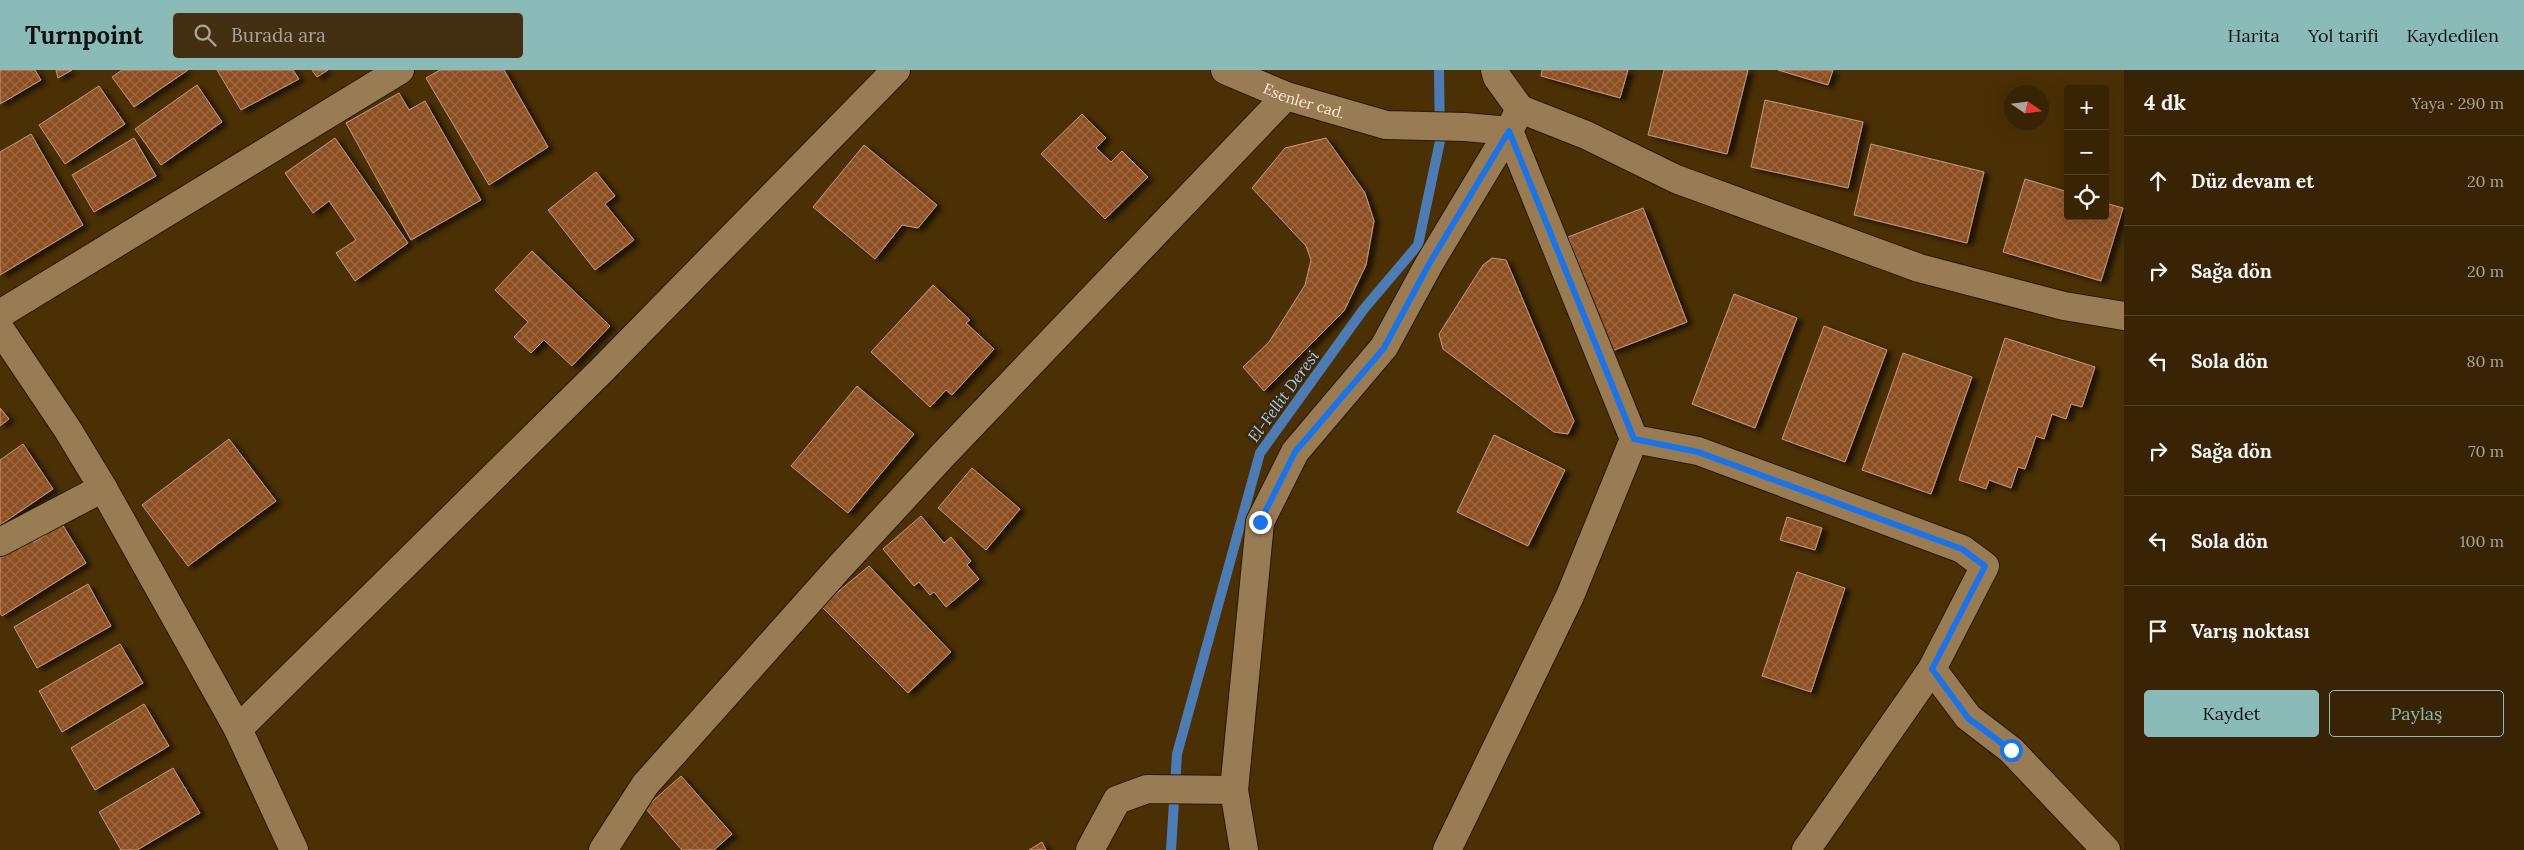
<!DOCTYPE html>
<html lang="tr">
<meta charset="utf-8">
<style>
:root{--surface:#382404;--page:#433013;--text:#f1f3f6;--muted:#aba49a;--line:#524126;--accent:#8bbbb9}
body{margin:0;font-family:Lora,serif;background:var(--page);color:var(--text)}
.controls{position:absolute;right:15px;top:15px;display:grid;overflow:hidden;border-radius:5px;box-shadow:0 5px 20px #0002}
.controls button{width:45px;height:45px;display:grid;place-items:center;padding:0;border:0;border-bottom:1px solid var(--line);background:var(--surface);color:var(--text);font:25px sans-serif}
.compass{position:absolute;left:2004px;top:15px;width:45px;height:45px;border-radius:50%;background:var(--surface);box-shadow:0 5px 20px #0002;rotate:103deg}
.stop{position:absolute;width:15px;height:15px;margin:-11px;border:4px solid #1a73e8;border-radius:50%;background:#fff}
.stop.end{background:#1a73e8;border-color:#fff;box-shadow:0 1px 5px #0008}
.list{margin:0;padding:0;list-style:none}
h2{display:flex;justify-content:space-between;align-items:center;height:65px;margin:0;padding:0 20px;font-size:21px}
h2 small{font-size:16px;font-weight:400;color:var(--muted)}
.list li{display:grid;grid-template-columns:32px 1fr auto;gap:15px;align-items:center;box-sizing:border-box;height:90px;padding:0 20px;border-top:1px solid var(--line)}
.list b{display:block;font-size:19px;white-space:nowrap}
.list em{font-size:16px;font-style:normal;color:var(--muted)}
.actions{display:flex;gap:10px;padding:15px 20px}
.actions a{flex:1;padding:11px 0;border:1px solid var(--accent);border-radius:5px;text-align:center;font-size:18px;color:var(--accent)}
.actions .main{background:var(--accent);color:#111}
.icon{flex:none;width:28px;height:28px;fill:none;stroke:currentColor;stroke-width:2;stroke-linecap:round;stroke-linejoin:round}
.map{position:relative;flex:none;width:2124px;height:780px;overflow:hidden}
header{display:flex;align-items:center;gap:30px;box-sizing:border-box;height:70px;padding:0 25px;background:var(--accent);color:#111}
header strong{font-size:24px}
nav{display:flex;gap:28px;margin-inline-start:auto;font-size:18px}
.search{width:350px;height:45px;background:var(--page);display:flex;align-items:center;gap:12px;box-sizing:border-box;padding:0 18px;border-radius:5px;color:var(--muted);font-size:19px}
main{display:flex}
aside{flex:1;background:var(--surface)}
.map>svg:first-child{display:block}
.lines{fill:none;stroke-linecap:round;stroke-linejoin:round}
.stream{stroke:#4c7cb3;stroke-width:10}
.building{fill:url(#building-cross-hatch);stroke:#c5987c;filter:url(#shadow)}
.street-casing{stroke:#2d1900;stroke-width:30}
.street{stroke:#9a7c54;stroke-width:28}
.route{stroke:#1a73e8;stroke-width:6}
.labels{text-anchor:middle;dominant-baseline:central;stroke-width:5;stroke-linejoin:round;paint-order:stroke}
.street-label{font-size:15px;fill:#fcebd6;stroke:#3c2709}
.water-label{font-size:16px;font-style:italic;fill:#a4cbfa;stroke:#3c2709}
</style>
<header>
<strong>Turnpoint</strong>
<div class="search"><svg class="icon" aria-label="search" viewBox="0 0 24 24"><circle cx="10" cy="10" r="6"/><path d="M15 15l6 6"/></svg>Burada ara</div>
<nav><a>Harita</a><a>Yol tarifi</a><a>Kaydedilen</a></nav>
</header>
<main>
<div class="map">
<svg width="2124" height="780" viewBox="0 0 2124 780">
<defs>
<pattern id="building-cross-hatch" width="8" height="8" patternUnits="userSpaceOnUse" patternTransform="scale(1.25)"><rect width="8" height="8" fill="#8c4f24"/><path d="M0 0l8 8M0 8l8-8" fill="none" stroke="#9d6843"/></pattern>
<filter id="shadow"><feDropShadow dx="5.5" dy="3" stdDeviation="2.5" flood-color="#0009"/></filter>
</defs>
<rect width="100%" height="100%" fill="#4b3005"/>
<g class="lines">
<path class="stream" d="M1171,780L1177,684L1260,383L1363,240L1418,175L1440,71L1439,0"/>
</g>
<path class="building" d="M0,0H35L41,10L0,34Z
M56,0H72L58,8Z
M122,0H188L134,37L112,7Z
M217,0H293L299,9L241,40Z
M312,0H328L317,7Z
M440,0H504L548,77L489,115L426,8Z
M1542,0H1628L1620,28L1541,6Z
M1664,0H1748L1727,84L1648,65Z
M1778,0H1833L1828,15Z
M197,15L222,52L161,95L135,59Z
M99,16L125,54L65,94L39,55Z
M399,23L409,40L425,31L481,130L411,170L346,53Z
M1765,30L1863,52L1848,118L1751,97Z
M1082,44L1106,68L1096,78L1111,92L1122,81L1148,107L1105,149L1041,84Z
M31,64L83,155L0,205V82Z
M134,68L156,106L94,142L72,105Z
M335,68L408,173L355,211L336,183L356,170L329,131L313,143L285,103Z
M1326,68L1365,123L1374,151L1366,195L1344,241L1264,321L1243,297L1269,272L1288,242L1305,215L1311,190L1306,176L1252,118L1285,78Z
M1871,74L1984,102L1967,173L1854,145Z
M864,75L937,135L918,158L902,155L875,189L813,137Z
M596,102L615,126L605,134L634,170L595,200L548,140Z
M2025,109L2068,122V146H2105V133L2123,138L2101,211L2003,182Z
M1643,138L1687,252L1612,281L1568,167Z
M532,181L610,256L572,296L544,270L531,283L514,267L528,252L495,220Z
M1492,188L1506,190L1574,351L1568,364L1554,362L1443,279L1439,264L1483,195Z
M933,215L970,250L966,253L994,279L952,325L946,320L930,337L871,282Z
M1734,224L1797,248L1755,358L1692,334Z
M1824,256L1887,280L1845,392L1782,369Z
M2005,268L2095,297L2082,337L2071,334L2066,349L2052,344L2044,369L2036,366L2025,399L2018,397L2011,418L1989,410L1986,419L1959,410Z
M1903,283L1972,307L1931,424L1862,400Z
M857,316L914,364L848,443L791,396Z
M0,338L9,349L0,356Z
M1494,365L1565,400L1528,476L1457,442Z
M229,369L276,431L188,496L142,435Z
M23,374L53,419L0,455V390Z
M972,398L1020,439L986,480L938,438Z
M921,446L944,473L951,467L971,491L967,495L979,509L946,537L934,522L930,525L919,512L914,516L883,479Z
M1787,447L1822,458L1815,480L1780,470Z
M62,454L86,493L2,546L0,543V481L29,464L34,472Z
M869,496L951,582L908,623L821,536Z
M1797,502L1845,518L1811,622L1762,606Z
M88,514L111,556L37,598L14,557Z
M120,574L143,613L62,662L39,621Z
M144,634L169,676L95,720L71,678Z
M173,698L200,743L137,780H121L99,742Z
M681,706L732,764L714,780H682L645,738Z
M1042,772L1046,780H1029Z"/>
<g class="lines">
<g class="street-casing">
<g id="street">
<path id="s1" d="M1225,0L1286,26L1386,55L1465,57L1509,61L1520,39L1586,65L1676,109L1919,198L2064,236L2124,246"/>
<path d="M1495,0L1497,7L1520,39"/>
<path d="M0,244L400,0"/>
<path d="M0,259L68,360L103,418L238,659L294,780"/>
<path d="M1634,369L1698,381L1962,479L1985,496L1932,599L1806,780"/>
<path d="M0,472L103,418"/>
<path d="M1932,599L1968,647L2011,680L2106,780"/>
<path d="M238,659L602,300L896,0"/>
<path d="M603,780L645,715L836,501L943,385L1286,26"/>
<path d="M1090,780L1117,730L1147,719L1234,720"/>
<path d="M1244,780L1234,720L1260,452L1295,382L1384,277L1429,194L1509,61L1634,369L1570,526L1447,780"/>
</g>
</g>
<use href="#street" class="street"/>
</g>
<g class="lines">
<path class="route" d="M1260,452L1295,382L1384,278L1429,194L1509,61L1634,369L1698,382L1962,479L1985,496L1932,599L1968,648L2011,680"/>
</g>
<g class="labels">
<g class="street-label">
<text stroke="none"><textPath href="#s1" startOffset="85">Esenler cad.</textPath></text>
</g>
<g class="water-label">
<text transform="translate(1283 326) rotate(-54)">El-Fellit Deresi</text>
</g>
</g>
</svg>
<div class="controls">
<button>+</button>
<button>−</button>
<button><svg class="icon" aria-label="locate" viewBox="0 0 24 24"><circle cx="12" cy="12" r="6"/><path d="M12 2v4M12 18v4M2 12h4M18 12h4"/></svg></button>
</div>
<svg class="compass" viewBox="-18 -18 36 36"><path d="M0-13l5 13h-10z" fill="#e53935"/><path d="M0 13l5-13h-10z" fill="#aba49a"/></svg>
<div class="stop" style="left:2011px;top:680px"></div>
<div class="stop end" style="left:1260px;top:452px"></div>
</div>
<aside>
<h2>4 dk<small>Yaya · 290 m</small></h2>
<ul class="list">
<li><svg class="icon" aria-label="ahead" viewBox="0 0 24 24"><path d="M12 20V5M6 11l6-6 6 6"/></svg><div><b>Düz devam et</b></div><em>20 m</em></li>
<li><svg class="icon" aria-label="right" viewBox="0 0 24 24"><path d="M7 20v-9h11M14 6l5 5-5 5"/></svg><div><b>Sağa dön</b></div><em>20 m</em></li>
<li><svg class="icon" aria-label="left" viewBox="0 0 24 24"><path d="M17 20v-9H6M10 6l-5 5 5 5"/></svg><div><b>Sola dön</b></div><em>80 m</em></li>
<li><svg class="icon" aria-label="right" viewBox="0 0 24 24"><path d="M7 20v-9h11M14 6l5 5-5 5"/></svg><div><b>Sağa dön</b></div><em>70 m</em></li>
<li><svg class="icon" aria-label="left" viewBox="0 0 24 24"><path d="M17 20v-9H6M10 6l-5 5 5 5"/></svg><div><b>Sola dön</b></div><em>100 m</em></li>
<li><svg class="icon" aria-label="arrive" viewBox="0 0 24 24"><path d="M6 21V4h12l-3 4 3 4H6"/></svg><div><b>Varış noktası</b></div></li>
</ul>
<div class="actions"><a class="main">Kaydet</a><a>Paylaş</a></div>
</aside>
</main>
